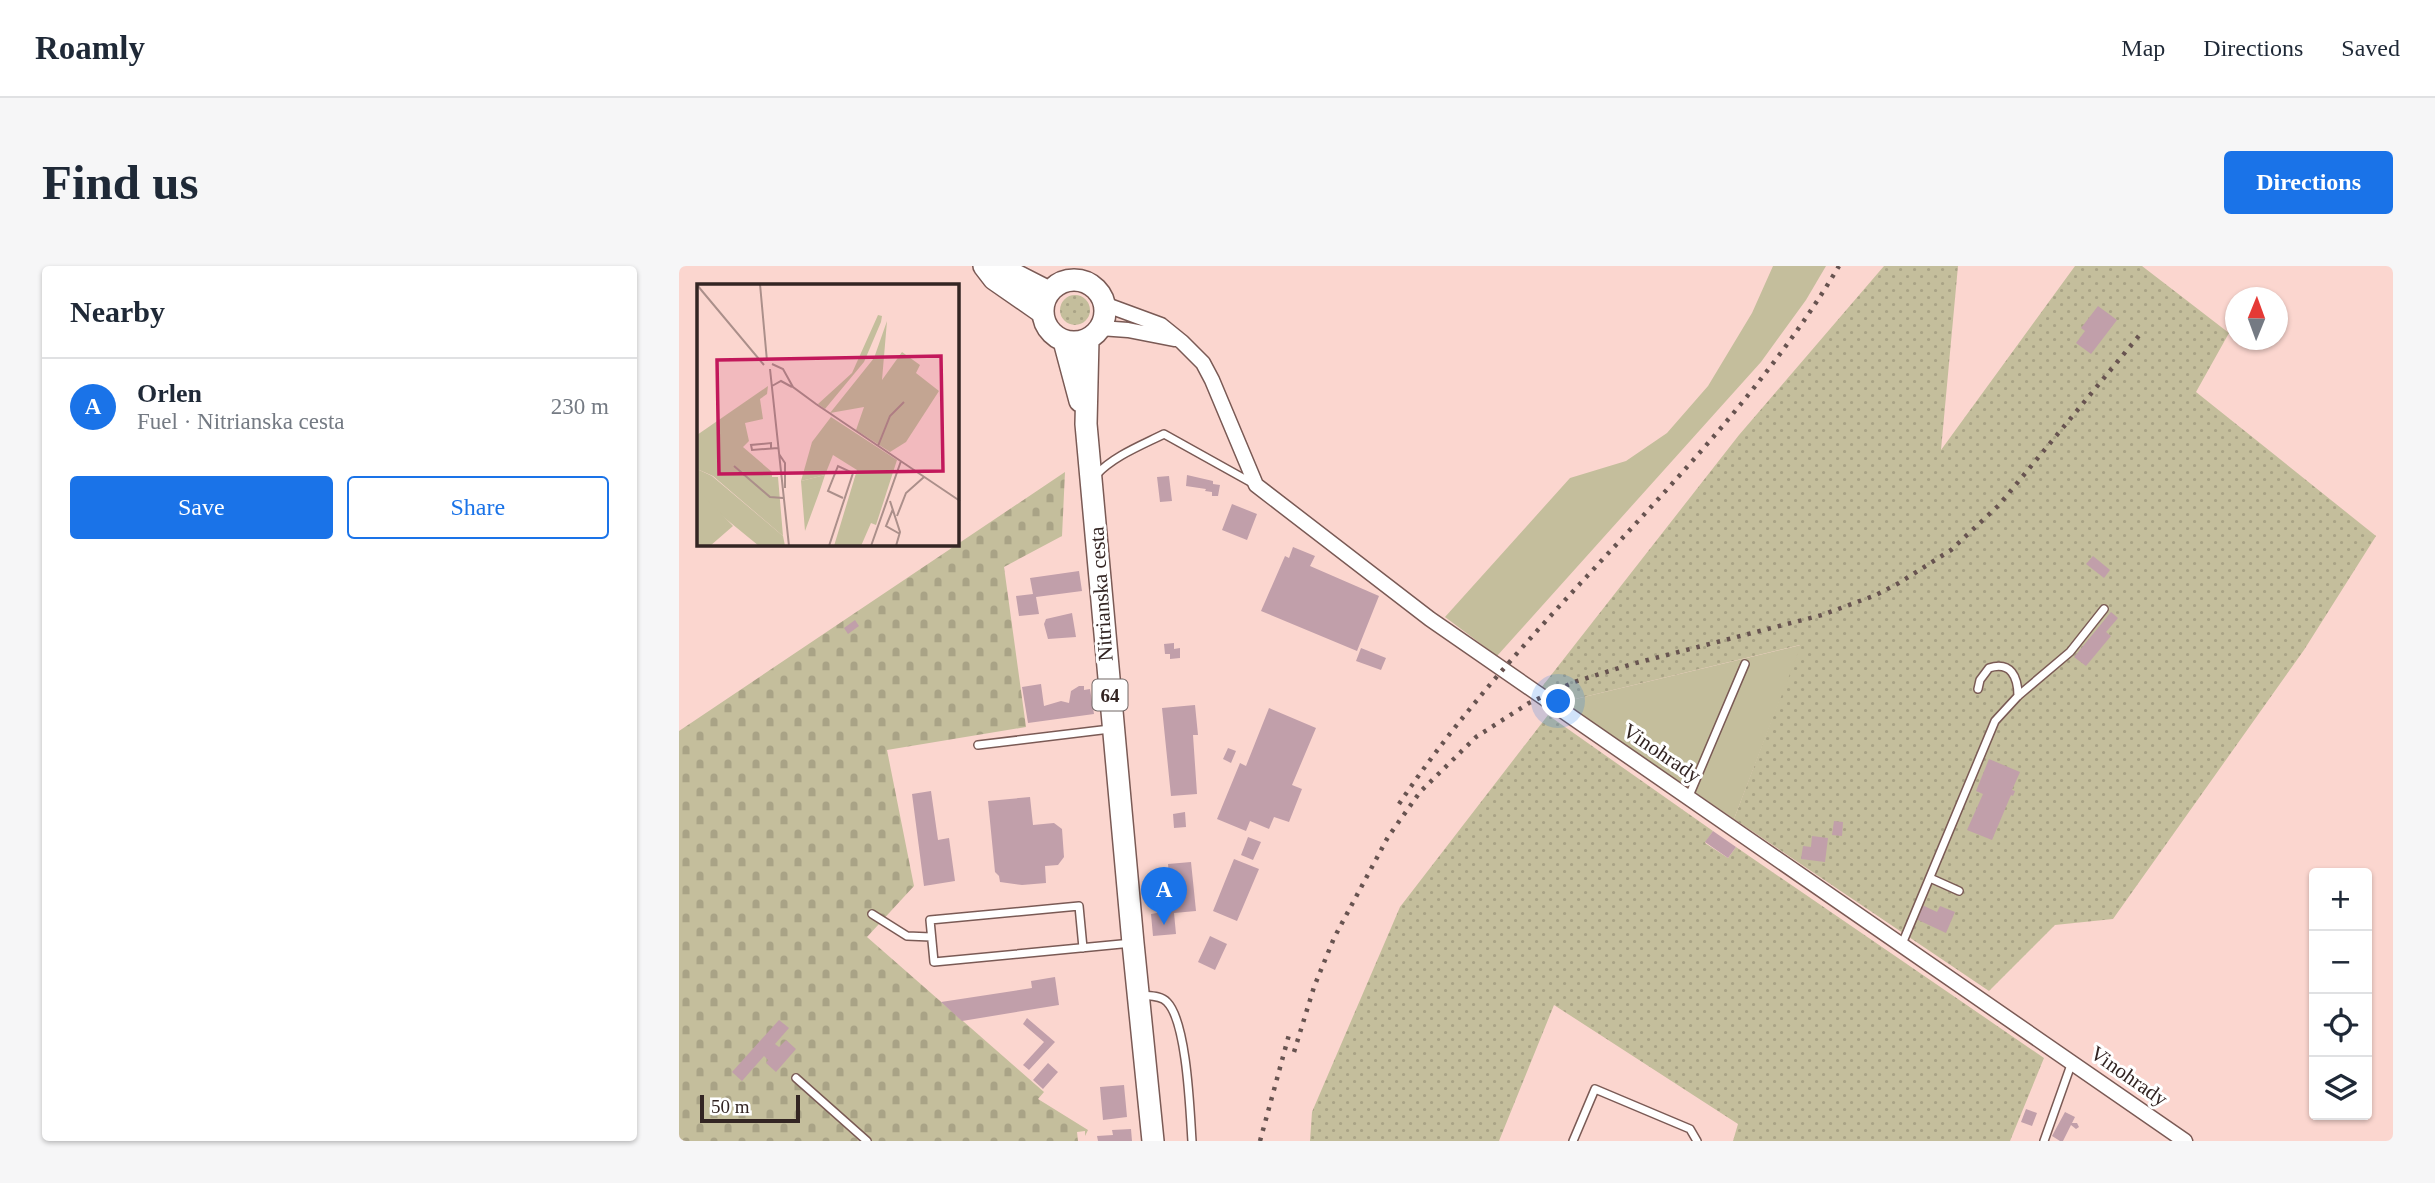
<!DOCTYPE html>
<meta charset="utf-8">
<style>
:root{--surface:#fff;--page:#f6f6f7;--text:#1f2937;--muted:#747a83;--line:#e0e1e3;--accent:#1a73e8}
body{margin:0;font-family:"Times New Roman",serif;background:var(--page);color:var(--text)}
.controls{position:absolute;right:21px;bottom:21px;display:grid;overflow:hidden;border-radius:7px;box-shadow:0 2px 5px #0004}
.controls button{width:63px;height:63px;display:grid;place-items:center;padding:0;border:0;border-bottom:2px solid var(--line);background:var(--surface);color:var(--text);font:35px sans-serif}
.compass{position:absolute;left:1546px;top:21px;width:63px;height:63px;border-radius:50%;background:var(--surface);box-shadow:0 2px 5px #0004;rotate:1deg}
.scale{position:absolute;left:21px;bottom:18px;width:100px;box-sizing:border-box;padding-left:7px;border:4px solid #332523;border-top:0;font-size:19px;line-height:24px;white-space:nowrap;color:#332523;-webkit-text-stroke:5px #fff;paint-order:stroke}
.you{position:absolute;left:880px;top:436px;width:24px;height:24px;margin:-18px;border:5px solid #fff;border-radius:50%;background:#1a73e8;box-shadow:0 0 0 10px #1a73e833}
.badge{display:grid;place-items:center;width:46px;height:46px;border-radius:50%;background:var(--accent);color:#fff;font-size:23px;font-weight:700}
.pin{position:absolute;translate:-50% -58px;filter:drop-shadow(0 2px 4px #0008)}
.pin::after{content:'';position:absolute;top:37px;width:24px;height:21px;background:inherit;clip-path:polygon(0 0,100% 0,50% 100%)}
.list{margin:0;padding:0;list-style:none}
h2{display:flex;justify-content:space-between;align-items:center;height:91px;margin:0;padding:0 28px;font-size:30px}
h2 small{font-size:23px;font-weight:400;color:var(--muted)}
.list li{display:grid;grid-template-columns:46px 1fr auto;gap:21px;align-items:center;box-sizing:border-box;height:98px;padding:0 28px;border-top:2px solid var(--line)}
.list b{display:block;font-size:26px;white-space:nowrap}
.list p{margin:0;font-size:23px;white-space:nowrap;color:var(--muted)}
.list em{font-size:23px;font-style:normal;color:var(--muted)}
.actions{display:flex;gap:14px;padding:21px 28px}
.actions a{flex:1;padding:16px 0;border:2px solid var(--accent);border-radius:7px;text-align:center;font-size:24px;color:var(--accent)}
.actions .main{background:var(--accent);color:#fff}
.icon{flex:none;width:38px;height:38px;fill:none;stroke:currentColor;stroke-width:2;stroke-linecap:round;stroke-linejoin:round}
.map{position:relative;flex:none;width:1714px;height:875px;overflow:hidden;border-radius:7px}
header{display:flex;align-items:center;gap:42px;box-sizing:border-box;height:98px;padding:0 35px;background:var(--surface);border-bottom:2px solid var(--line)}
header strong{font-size:33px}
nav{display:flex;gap:38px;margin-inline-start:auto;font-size:24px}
.intro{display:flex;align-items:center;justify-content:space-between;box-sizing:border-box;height:168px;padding:0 42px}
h1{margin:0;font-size:49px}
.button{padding:18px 32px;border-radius:7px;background:var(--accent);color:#fff;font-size:24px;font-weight:700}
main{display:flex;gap:42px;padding:0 42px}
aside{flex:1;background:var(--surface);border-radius:7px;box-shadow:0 2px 5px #0004}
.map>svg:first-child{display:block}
.grass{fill:url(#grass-dots)}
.cemetery{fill:url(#cemetery-stones)}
.garden{fill:#c4be9c}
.building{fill:#c19faa}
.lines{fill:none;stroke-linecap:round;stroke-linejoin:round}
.lane-casing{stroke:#7a5a55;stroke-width:10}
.street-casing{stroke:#7a5a55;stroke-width:17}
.primary-casing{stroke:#7a5a55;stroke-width:24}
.lane{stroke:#fff;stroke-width:7}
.street{stroke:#fff;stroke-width:14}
.primary{stroke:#fff;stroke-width:21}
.rail{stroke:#675350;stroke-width:4.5;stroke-dasharray:3.5 7;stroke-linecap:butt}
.labels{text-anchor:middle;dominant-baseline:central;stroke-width:6;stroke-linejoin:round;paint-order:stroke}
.shield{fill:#fff;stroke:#706665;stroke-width:2}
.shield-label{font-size:19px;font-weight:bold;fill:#332523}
.street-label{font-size:21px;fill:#332523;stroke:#fff}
.inset-road{fill:none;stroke:#ab8f8a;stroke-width:2}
.view{fill:#c2185b;fill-opacity:0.15;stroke:#c2185b;stroke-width:3.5}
.inset-edge{fill:none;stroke:#332523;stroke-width:3.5}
</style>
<header>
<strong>Roamly</strong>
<nav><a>Map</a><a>Directions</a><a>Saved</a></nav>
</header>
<div class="intro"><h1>Find us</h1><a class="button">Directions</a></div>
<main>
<aside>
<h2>Nearby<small></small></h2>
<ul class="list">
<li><span class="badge">A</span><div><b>Orlen</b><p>Fuel · Nitrianska cesta</p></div><em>230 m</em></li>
</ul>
<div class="actions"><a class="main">Save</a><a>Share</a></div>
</aside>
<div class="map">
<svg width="1714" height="875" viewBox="0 0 1714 875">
<defs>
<pattern id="grass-dots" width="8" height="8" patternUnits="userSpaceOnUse" patternTransform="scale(1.75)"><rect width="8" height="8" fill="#c4be9c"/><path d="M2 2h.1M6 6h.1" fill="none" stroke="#a9a386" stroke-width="1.8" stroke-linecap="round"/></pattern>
<pattern id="cemetery-stones" width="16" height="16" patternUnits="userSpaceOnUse" patternTransform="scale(1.75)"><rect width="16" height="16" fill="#c4be9c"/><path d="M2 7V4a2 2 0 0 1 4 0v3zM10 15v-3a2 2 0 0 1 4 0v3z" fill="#a9a386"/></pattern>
</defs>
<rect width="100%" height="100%" fill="#fbd6cf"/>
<path class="grass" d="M1205,0H1279L1262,184L1396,0H1463L1550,67L1517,126L1697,270L1625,384L1434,653L1376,659L1310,725L1055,553L1121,379L884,436L862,422L1060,169Z
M381 44a15 15 0 1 1 30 0a15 15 0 1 1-30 0Z
M869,449L1034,565L1026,577L1049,592L1057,581L1365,792L1331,875H1054L1059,858L875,739L820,875H631L633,846L721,641Z"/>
<path class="cemetery" d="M386,206L383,270L325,301L347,461L208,484L235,620L188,671L365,826L359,833L409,864L406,870V865L398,866L399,875H0V465Z"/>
<path class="garden" d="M1094,0H1147L1127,34L1082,96L818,390L766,351L891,212L947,195L988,167L1029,120L1073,47Z
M1122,379L1055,553L884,436Z"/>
<path class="building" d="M1419,40L1438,54L1412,88L1397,77L1406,65L1402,62Z
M508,209L534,215V218L541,219L539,230H533V226L526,225L527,223L507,220Z
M490,210L493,235L481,236L478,211Z
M553,238L578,248L568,274L543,264Z
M614,281L636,290L631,300L700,330L678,385L582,345L606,290L610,292Z
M1414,290L1431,304L1425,312L1407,298Z
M400,305L403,325L357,331L360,348L340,350L337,330L354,328L351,312Z
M1432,346L1439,352L1427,366L1432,370L1407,400L1395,391Z
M393,347L397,371L369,373L365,358L367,353Z
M176,354L180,360L169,368L165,362Z
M495,377V383L501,382V392L491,393V388H486L485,378Z
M682,382L707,392L702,404L677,395Z
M362,418L365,440L382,435L390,437L392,425L400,420H405V424L411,423L415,448L349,457L343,421Z
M516,439L519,469H514L518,528L492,530L483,442Z
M590,442L637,462L613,519L623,523L610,556L595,551L590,563L571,555L567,565L538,553L561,497L567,500Z
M549,482L557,485L552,497L544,493Z
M1310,493L1341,506L1333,524L1336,525L1334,530L1332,529L1313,574L1288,564L1304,528L1297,525Z
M252,525L259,574L270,572L276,615L245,620L233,528Z
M351,531L354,559L375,557L383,563L385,591L379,599L366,600L367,617L343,619L321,616L320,610L316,606L309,535Z
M506,546L507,561L495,562L494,548Z
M1155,555L1164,556L1163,570L1153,569Z
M1034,565L1057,581L1049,592L1026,576Z
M1133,570L1149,572L1146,596L1122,593L1124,580L1132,581Z
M569,571L582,576L574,594L562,589Z
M555,593L580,603L558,655L534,645Z
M512,596L517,645L495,647L497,668L474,670L472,648L478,647L487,637L475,638L471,613L484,611L488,635L492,631L489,598Z
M1243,639L1258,646L1261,640L1276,646L1267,667L1237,653Z
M531,670L548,678L536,704L519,696Z
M376,711L380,739L283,755L262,736L353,722L352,715Z
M348,752L376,776L350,804L344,799L365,776L344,758Z
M100,754L110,762L96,778L100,781L107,774L117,783L97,806L87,797L89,794L85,790L63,815L53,806Z
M369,797L379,806L364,823L354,814Z
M445,819L448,851L424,854L421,821Z
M1347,843L1358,847L1353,860L1342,856Z
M1386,846L1396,851L1393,857H1398L1400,861L1397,863L1392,859L1384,875H1381L1373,870Z
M452,863L453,875H419L418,870L434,869L433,864Z"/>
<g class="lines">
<g class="lane-casing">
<path id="lane" d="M417,209C435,190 461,180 485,168L573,217
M1299,423L1301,414L1310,402C1332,395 1339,411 1339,430
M299,479L431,463
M1010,530L1066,398
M1251,612L1280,625
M193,648L228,670L252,671
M1223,678L1316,455L1339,430L1391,386L1425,343
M404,682L400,640L251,654L255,696L453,677
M462,729C470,730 482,729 488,736C508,756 511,846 513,875
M117,812L188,875
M894,875L916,823L1011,863L1018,875
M1365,875L1393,796"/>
</g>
<g class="street-casing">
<path id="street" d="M425,38L482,59L503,76L524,97L533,114L577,219L751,353L1506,875
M421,62L449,64L495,73"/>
</g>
<g class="primary-casing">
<path id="primary" d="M305,0L315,13L364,47
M319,0L370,26
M364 45a31 31 0 1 1 62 0a31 31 0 1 1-62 0Z
M409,73L407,158L454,677L474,875
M385,75L401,135"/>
</g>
<use href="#lane" class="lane"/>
<use href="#street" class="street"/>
<use href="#primary" class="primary"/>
<path class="rail" d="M720,538C849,345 1041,200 1160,0
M615,786L635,721L655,672L709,571L741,526L797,471L850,437L895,416L953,398L1143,349L1197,329L1220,317L1272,284L1320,239L1463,66
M581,875L611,765"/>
</g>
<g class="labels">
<rect class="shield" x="413.5" y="413.5" width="35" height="31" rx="5"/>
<g class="shield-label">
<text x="431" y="429">64</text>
</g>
<g class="street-label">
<text transform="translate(422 328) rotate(-94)">Nitrianska cesta</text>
<text transform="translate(983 487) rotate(34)">Vinohrady</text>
<text transform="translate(1450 810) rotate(35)">Vinohrady</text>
</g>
</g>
<g transform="translate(18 18)">
<rect width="262" height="262" fill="#fbd6cf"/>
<path d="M190,37L185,96L205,68L223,81L219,89L242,107L209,158L193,168L159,146L167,123L133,129L177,74ZM134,133L200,176L179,241L174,239L164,262H137L160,186L136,171L128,191L104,197L115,158ZM0,185L15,192L86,252L88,262H62L7,217L0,205Z" fill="#c4be9c"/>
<path d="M71,102L70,110L63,115L66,135L48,139L52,157L46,163L75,188V193H81L86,252L16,192L0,185V151Z" fill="#c4be9c"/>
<path d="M181,31L185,32L184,38L167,78L128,125L121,120L155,89ZM128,191L122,209L108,247L104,197ZM0,205L36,242L13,262H0Z" fill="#c4be9c"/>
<path class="inset-road" d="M63,0L70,77M0,1L67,81M75,80L86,85L96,103L119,120L263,217M73,85L92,262M75,102L84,97L95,103M181,162L193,132L207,118M74,164V159L54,161L55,166L81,164M82,170L88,179V204M37,182L73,213L86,214M193,217L203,248L199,262M196,225L189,242L203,250M200,232L209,209L227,193M132,262L156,189L141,182L131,207L146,214M174,262L204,177"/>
<path class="view" d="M244,72L246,187L22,190L20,76Z"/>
<rect width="262" height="262" class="inset-edge"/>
</g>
</svg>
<div class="controls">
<button>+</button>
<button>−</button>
<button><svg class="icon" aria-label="locate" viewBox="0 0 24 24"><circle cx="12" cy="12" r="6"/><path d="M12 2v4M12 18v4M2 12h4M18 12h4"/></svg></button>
<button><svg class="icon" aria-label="layers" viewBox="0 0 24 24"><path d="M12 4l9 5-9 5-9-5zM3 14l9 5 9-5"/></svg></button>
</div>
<svg class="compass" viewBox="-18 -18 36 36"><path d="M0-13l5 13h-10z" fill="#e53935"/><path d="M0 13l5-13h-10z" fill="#747a83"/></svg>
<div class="scale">50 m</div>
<div class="you"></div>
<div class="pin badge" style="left:485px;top:659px">A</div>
</div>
</main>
